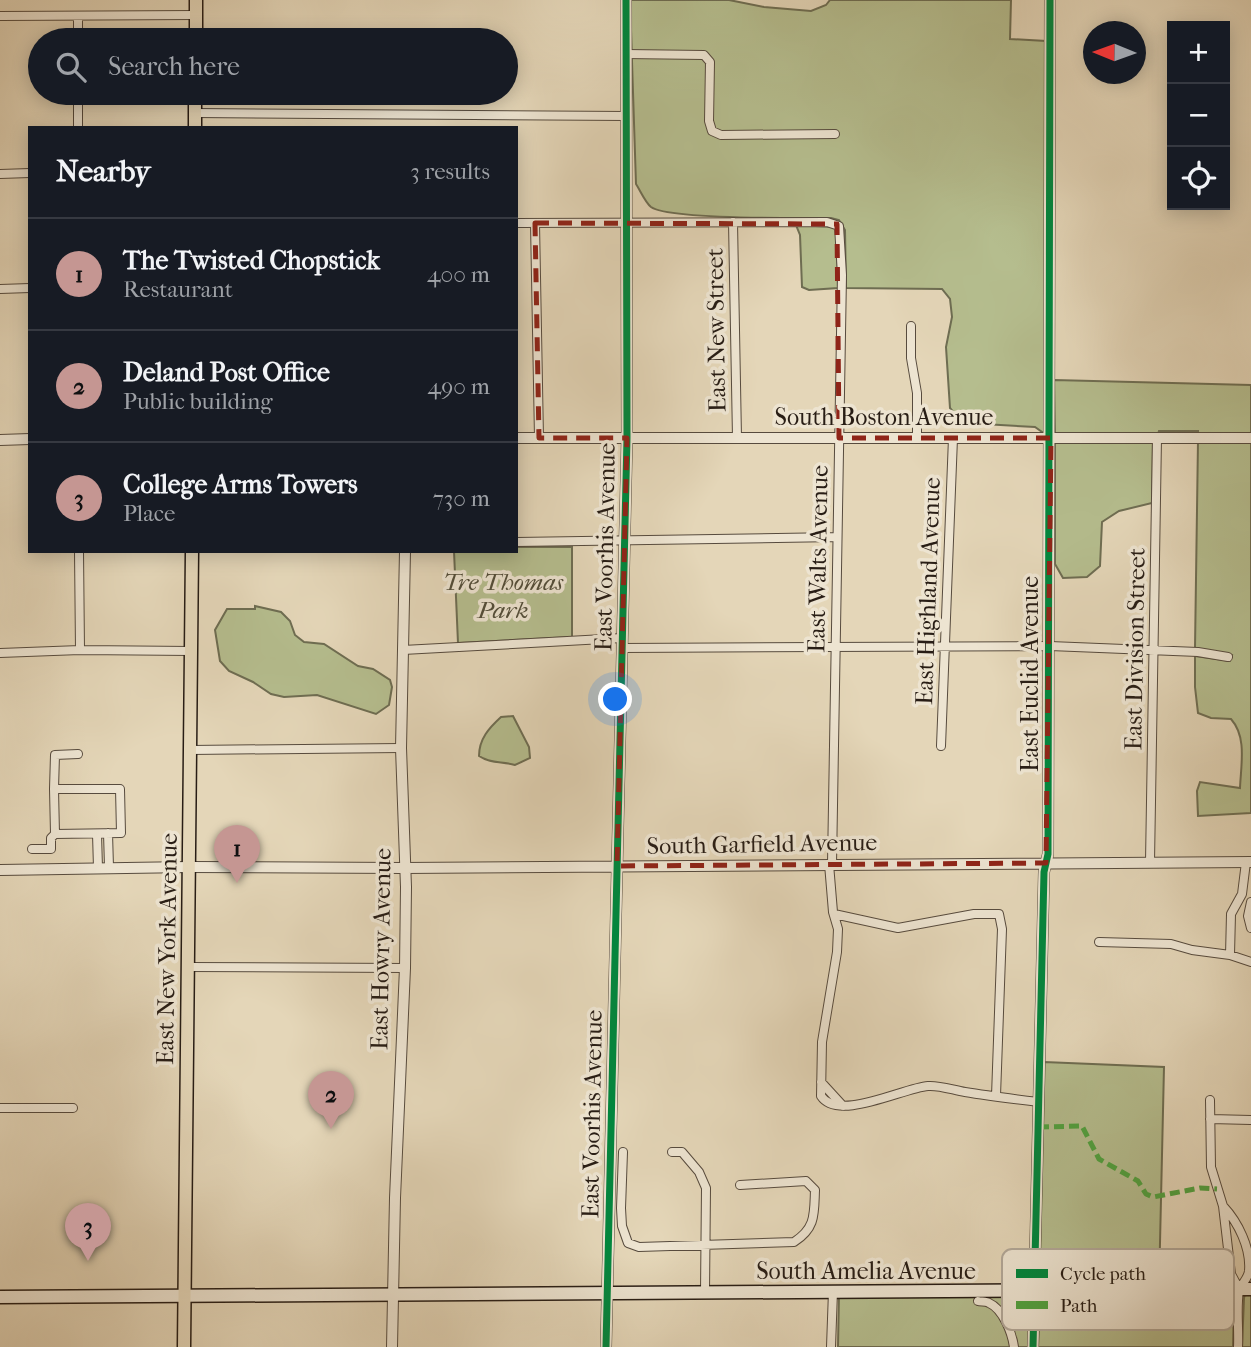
<!DOCTYPE html>
<meta charset="utf-8">
<style>
:root{--surface:#171b24;--page:#20242c;--text:#f1f3f6;--muted:#9ea1a6;--line:#363941;--accent:#c59692}
body{margin:0;font-family:"IM FELL French Canon",serif;background:var(--page);color:var(--text)}
.controls{position:absolute;right:21px;top:21px;display:grid;overflow:hidden;border-radius:0px;box-shadow:0 4px 18px #0003}
.controls button{width:63px;height:63px;display:grid;place-items:center;padding:0;border:0;border-bottom:2px solid var(--line);background:var(--surface);color:var(--text);font:35px sans-serif}
.compass{position:absolute;left:1083px;top:21px;width:63px;height:63px;border-radius:50%;background:var(--surface);box-shadow:0 4px 18px #0003;rotate:271deg}
.you{position:absolute;left:616px;top:700px;width:24px;height:24px;margin:-18px;border:5px solid #fff;border-radius:50%;background:#1a73e8;box-shadow:0 0 0 10px #1a73e833}
.badge{display:grid;place-items:center;width:46px;height:46px;border-radius:50%;background:var(--accent);color:#111;font-size:23px;font-weight:700}
.pin{position:absolute;translate:-50% -58px;filter:drop-shadow(0 2px 4px #0008)}
.pin::after{content:'';position:absolute;top:37px;width:24px;height:21px;background:inherit;clip-path:polygon(0 0,100% 0,50% 100%)}
.list{margin:0;padding:0;list-style:none}
h2{display:flex;justify-content:space-between;align-items:center;height:91px;margin:0;padding:0 28px;font-size:30px}
h2 small{font-size:23px;font-weight:400;color:var(--muted)}
.list li{display:grid;grid-template-columns:46px 1fr auto;gap:21px;align-items:center;box-sizing:border-box;height:112px;padding:0 28px;border-top:2px solid var(--line)}
.list b{display:block;font-size:26px;white-space:nowrap}
.list p{margin:0;font-size:23px;white-space:nowrap;color:var(--muted)}
.list em{font-size:23px;font-style:normal;color:var(--muted)}
.icon{flex:none;width:38px;height:38px;fill:none;stroke:currentColor;stroke-width:2;stroke-linecap:round;stroke-linejoin:round}
.map{position:relative;flex:none;width:1251px;height:1347px;overflow:hidden}
.search{position:absolute;background:var(--surface);box-shadow:0 4px 18px #0003;left:28px;top:28px;width:490px;height:77px;display:flex;align-items:center;gap:18px;box-sizing:border-box;padding:0 24px;border-radius:38px;color:var(--muted);font-size:26px}
.panel{position:absolute;background:var(--surface);box-shadow:0 4px 18px #0003;left:28px;top:126px;width:490px;height:427px;border-radius:0px}
.map>svg:first-child{display:block}
.green{fill:#b5bd8e;stroke:#6e6d52;stroke-width:2}
.lines{fill:none;stroke-linecap:round;stroke-linejoin:round}
.minor-casing{stroke:#574b3e;stroke-width:10}
.tertiary-casing{stroke:#574b3e;stroke-width:12}
.secondary-casing{stroke:#281d15;stroke-width:15}
.primary-casing{stroke:#281d15;stroke-width:15}
.minor{stroke:#ede4d1;stroke-width:8}
.tertiary{stroke:#ede4d1;stroke-width:10}
.secondary{stroke:#ede4d1;stroke-width:12}
.primary{stroke:#e4d6b8;stroke-width:12}
.quiet{stroke:#51a240;stroke-width:5;stroke-dasharray:10 5;stroke-linecap:butt}
.cycleway-casing{stroke:#ede4d1;stroke-width:11}
.cycleway{stroke:#00873e;stroke-width:7}
.marked{fill:none;stroke:#8f2418;stroke-width:5;stroke-dasharray:14 9;stroke-linejoin:round}
.labels{text-anchor:middle;dominant-baseline:central;stroke-width:7;stroke-linejoin:round;paint-order:stroke}
.street-label{font-size:24px;fill:#281d15;stroke:#ede4d1}
.park-label{font-size:24px;font-style:italic;fill:#524d39;stroke:#ede4d1}
.key{fill:#ede4d1;stroke:#b2a899;stroke-width:2}
.key-label{font-size:19px;fill:#281d15}
</style>
<div class="map">
<svg width="1251" height="1347" viewBox="0 0 1251 1347">
<rect width="100%" height="100%" fill="#e4d6b8"/>
<filter id="stains"><feTurbulence type="fractalNoise" baseFrequency=".00286" numOctaves="4"/><feColorMatrix values="0 0 0 0 .2 0 0 0 0 .09 0 0 0 0 .02 0 0 0 .5 -.17"/></filter>
<radialGradient id="worn" r=".72"><stop offset=".6" stop-color="#630" stop-opacity="0"/><stop offset="1" stop-color="#630" stop-opacity=".3"/></radialGradient>
<path class="green" d="M630,0H729L764,7L811,11L826,5L830,0H1011L1010,39L1046,41L1045,434L1035,427L983,424L959,419L950,408L946,347L952,317L950,299L942,289L846,288L845,230L839,220L831,218C802,218 669,220 651,207C645,202 640,190 636,184Z
M796,225L835,227L837,231L838,288L809,290L802,287L800,235Z
M1054,380L1251,385V434H1198V431H1159L1158,434H1055Z
M1055,441H1153L1152,503L1119,511L1102,522L1100,566L1087,577L1063,578L1055,564Z
M1198,441H1251V813L1198,816L1197,791L1200,782L1240,788C1241,764 1247,737 1231,719L1211,718L1198,713L1195,687V656L1230,661L1232,655L1195,648Z
M516,547H572V637L458,643L454,551H516Z
M255,606L281,612L290,621L295,635L304,642L324,644L358,666L373,669L390,680L392,687L389,705L376,714L317,695L284,697L271,694L253,682L229,671L220,661L215,630L227,609H255Z
M513,716L529,747L530,758L515,765C502,761 491,764 479,756C479,739 489,728 501,717Z
M1044,1062L1164,1067L1159,1287L1039,1289Z
M1251,1293V1347H1242L1244,1298L1245,1294Z
M839,1295L1031,1296L1029,1347H838Z
M1203,1299H1234L1233,1347H1038L1039,1321H1054L1067,1312H1203Z"/>
<g class="lines">
<g class="minor-casing">
<path id="minor" d="M0,16L196,15
M78,40V16
M626,54L704,55L710,62L709,121L712,131L721,135L835,134
M195,113L626,116
M78,128V93
M0,174L30,173
M733,222L737,438
M516,223L827,222L839,226L842,275L832,864
M535,223L539,438
M0,289L30,288
M911,326V358L917,393V438
M516,542L837,537
M79,551L80,650
M622,648L1050,646L1198,652L1228,657
M403,650L622,638
M0,653L80,650L191,651
M941,746L953,438
M190,750L401,748
M54,789L55,755L78,754
M108,833L109,867
M97,834L98,868
M32,849H51V838L55,834L54,789H120L121,833L55,834
M1150,862L1157,438
M829,864L833,912L838,929L837,952L822,1042L821,1096C838,1122 903,1088 928,1086C939,1085 953,1090 965,1092C989,1096 1014,1099 1039,1102
M1251,902L1248,916L1251,928
M834,914L898,928L974,914H999L1002,929L996,1096
M1099,942L1171,944L1192,950L1230,955L1251,962
M1230,955L1231,914L1242,894L1246,862
M188,967L405,968
M821,1082L843,1106
M1210,1100L1211,1167L1223,1206
M0,1108H73
M1210,1119L1251,1120
M623,1152L621,1208L622,1226L628,1243L639,1247L794,1242C816,1228 814,1214 815,1190L806,1181L740,1185
M672,1152H682L699,1172L706,1188L705,1292
M978,1301C981,1302 986,1301 989,1303C1003,1309 1012,1333 1014,1347
M831,1347L833,1291
M1238,1347C1239,1329 1236,1308 1239,1291C1241,1284 1248,1279 1249,1271C1251,1248 1238,1222 1223,1206L1231,1274L1239,1289"/>
</g>
<g class="tertiary-casing">
<path id="tertiary" d="M516,438H1251
M0,440L30,439
M0,870L189,867L404,868L1251,862
M392,1347L395,1198L405,968L406,887L401,748L405,551
M606,1347L627,438L626,0
M1033,1347L1044,872L1048,854L1050,0"/>
</g>
<g class="secondary-casing">
<path id="secondary" d="M0,1297C417,1295 834,1293 1251,1289"/>
</g>
<g class="primary-casing">
<path id="primary" d="M196,40V0
M195,128V93
M184,1347L192,551"/>
</g>
<use href="#minor" class="minor"/>
<use href="#tertiary" class="tertiary"/>
<use href="#secondary" class="secondary"/>
<use href="#primary" class="primary"/>
<path class="quiet" d="M1039,1127L1082,1126L1099,1159L1138,1181L1146,1194L1153,1197L1200,1188L1217,1189"/>
<g class="cycleway-casing">
<path id="cycleway" d="M606,1347L627,438L626,0
M1033,1347L1044,872L1048,854L1050,0"/>
</g>
<use href="#cycleway" class="cycleway"/>
</g>
<path class="marked" d="M535,223L837,224L839,438H1051L1046,863L617,866L627,438H539Z"/>
<g class="labels">
<g class="street-label">
<text transform="translate(716 330) rotate(-91)">East New Street</text>
<text x="884" y="417">South Boston Avenue</text>
<text transform="translate(605 547) rotate(-89)">East Voorhis Avenue</text>
<text transform="translate(818 559) rotate(-89)">East Walts Avenue</text>
<text transform="translate(928 591) rotate(-88)">East Highland Avenue</text>
<text transform="translate(1135 649) rotate(-89)">East Division Street</text>
<text transform="translate(1030 674) rotate(-90)">East Euclid Avenue</text>
<text transform="translate(762 844) rotate(-1)">South Garfield Avenue</text>
<text transform="translate(167 949) rotate(-89)">East New York Avenue</text>
<text transform="translate(381 949) rotate(-89)">East Howry Avenue</text>
<text transform="translate(592 1114) rotate(-89)">East Voorhis Avenue</text>
<text x="866" y="1271">South Amelia Avenue</text>
</g>
<g class="park-label">
<text x="503" y="582">Tre Thomas<tspan x="503" dy="28">Park</tspan></text>
</g>
</g>
<rect x="1002" y="1249" width="232" height="81" rx="10" class="key"/>
<rect x="1016" y="1269" width="32" height="9" fill="#00873e"/>
<rect x="1016" y="1301" width="32" height="8" fill="#51a240"/>
<g class="key-label">
<text x="1060" y="1280">Cycle path</text>
<text x="1060" y="1312">Path</text>
</g>
<rect width="100%" height="100%" filter="url(#stains)"/>
<rect width="100%" height="100%" fill="url(#worn)"/>
</svg>
<div class="controls">
<button>+</button>
<button>−</button>
<button><svg class="icon" aria-label="locate" viewBox="0 0 24 24"><circle cx="12" cy="12" r="6"/><path d="M12 2v4M12 18v4M2 12h4M18 12h4"/></svg></button>
</div>
<svg class="compass" viewBox="-18 -18 36 36"><path d="M0-13l5 13h-10z" fill="#e53935"/><path d="M0 13l5-13h-10z" fill="#9ea1a6"/></svg>
<div class="you"></div>
<div class="pin badge" style="left:237px;top:883px">1</div>
<div class="pin badge" style="left:331px;top:1129px">2</div>
<div class="pin badge" style="left:88px;top:1261px">3</div>
<div class="search"><svg class="icon" aria-label="search" viewBox="0 0 24 24"><circle cx="10" cy="10" r="6"/><path d="M15 15l6 6"/></svg>Search here</div>
<section class="panel">
<h2>Nearby<small>3 results</small></h2>
<ul class="list">
<li><span class="badge">1</span><div><b>The Twisted Chopstick</b><p>Restaurant</p></div><em>400 m</em></li>
<li><span class="badge">2</span><div><b>Deland Post Office</b><p>Public building</p></div><em>490 m</em></li>
<li><span class="badge">3</span><div><b>College Arms Towers</b><p>Place</p></div><em>730 m</em></li>
</ul>
</section>
</div>
